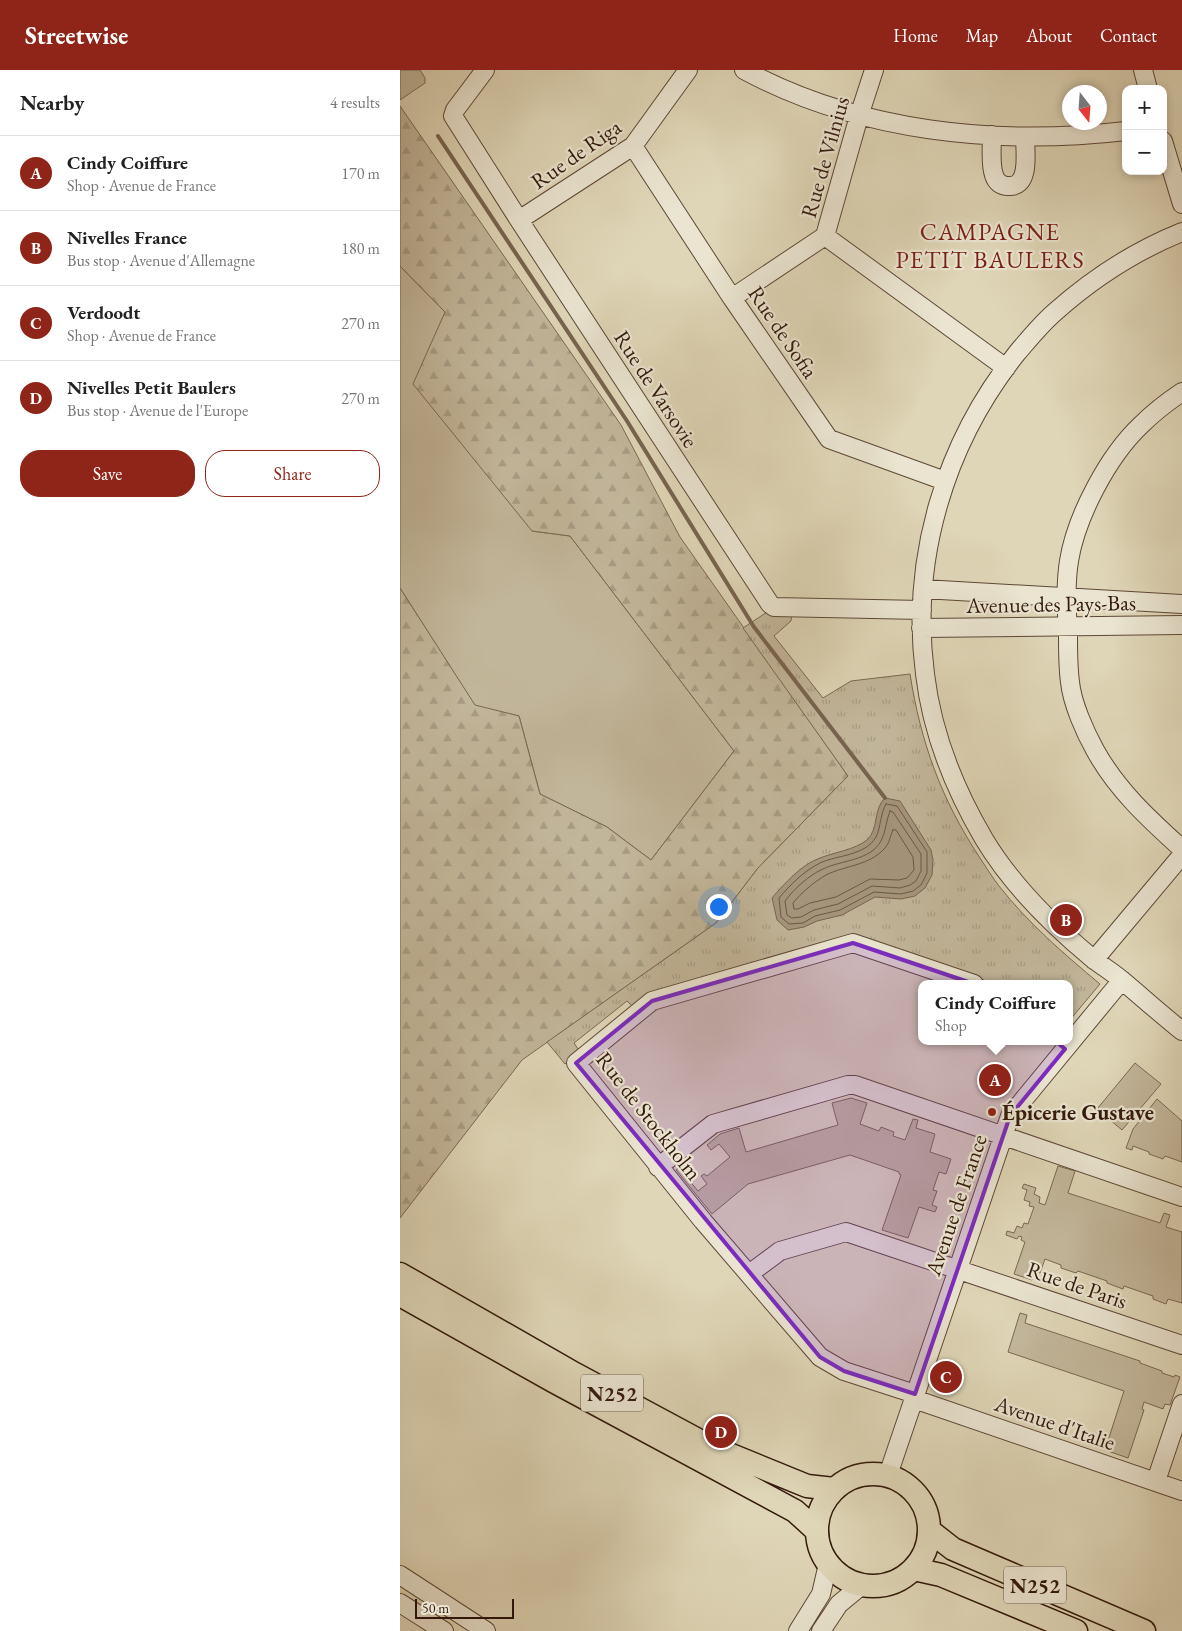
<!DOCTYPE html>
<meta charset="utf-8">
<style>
:root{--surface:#fff;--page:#f2f2f2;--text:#222;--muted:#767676;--line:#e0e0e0;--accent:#8f2418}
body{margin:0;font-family:"EB Garamond",serif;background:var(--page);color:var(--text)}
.controls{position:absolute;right:15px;top:15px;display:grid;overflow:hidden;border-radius:10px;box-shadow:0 2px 8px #0003}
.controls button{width:45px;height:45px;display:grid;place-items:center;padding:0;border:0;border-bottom:1px solid var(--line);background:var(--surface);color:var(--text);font:25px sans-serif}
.compass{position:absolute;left:662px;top:15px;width:45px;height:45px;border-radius:50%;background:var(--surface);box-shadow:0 2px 8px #0003;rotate:163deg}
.scale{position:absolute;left:15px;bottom:12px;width:99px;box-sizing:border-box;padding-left:5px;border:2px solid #33190b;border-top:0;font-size:14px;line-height:18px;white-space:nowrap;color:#33190b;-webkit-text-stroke:4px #eae4d0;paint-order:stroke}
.you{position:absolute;left:318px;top:836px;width:18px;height:18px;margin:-12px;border:4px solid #fff;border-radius:50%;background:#1a73e8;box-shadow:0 0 0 8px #1a73e833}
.badge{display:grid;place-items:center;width:32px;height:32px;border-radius:50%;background:var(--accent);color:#fff;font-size:16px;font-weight:700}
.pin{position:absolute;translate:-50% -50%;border:2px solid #fff;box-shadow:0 1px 5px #0006}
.popup{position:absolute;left:518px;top:910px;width:155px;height:65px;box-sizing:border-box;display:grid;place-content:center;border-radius:10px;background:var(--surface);filter:drop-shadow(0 1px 4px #0005);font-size:16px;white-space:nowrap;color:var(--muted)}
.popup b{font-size:19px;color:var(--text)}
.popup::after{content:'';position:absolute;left:50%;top:100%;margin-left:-10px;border:10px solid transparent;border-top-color:var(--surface)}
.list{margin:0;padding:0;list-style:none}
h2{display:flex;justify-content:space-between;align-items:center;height:65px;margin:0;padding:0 20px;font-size:21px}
h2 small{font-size:16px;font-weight:400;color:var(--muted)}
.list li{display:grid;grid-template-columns:32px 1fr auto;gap:15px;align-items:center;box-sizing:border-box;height:75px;padding:0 20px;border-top:1px solid var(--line)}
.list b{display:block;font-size:19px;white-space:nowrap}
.list p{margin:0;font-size:16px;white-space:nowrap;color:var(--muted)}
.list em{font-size:16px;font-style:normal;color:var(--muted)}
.actions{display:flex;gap:10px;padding:15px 20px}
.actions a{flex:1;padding:11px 0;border:1px solid var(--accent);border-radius:20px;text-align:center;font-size:18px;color:var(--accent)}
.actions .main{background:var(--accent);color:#fff}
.map{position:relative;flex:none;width:782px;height:1561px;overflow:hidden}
header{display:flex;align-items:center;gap:30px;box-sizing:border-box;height:70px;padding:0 25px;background:var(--accent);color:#fff}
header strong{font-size:24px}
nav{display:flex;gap:28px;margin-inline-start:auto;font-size:18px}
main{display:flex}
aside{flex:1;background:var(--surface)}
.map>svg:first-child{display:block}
.green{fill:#c2b69a;stroke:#7a6852}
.forest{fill:url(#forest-firs);stroke:#7a6852}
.park{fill:url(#park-tufts);stroke:#7a6852}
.water{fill:#a5967d;stroke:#77644f}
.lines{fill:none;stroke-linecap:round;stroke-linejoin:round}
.shore{stroke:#6c5844;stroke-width:1}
.stream{stroke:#77644f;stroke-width:4}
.minor-casing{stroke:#5e4836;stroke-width:20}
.major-casing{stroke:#33190b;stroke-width:25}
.minor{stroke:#eae4d0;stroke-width:18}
.major{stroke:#dfd6b7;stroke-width:22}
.marked{fill:#7b2cbf;fill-opacity:0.2;stroke:#7b2cbf;stroke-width:4;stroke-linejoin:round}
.poi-dot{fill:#8f2418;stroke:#eae4d0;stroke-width:2}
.labels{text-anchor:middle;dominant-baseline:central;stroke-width:4.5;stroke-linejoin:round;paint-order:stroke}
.shield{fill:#eae4d0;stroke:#6a5646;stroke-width:1}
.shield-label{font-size:21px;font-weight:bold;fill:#33190b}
.street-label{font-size:22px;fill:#33190b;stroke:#eae4d0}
.poi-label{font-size:22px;font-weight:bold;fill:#33190b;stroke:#eae4d0;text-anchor:start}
.neighbourhood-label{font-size:24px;letter-spacing:1px;fill:#7a1f14;stroke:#eae4d0}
</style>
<header>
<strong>Streetwise</strong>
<nav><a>Home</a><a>Map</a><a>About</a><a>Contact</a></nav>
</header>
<main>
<aside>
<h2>Nearby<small>4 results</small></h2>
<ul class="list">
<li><span class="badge">A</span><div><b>Cindy Coiffure</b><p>Shop · Avenue de France</p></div><em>170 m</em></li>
<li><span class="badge">B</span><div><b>Nivelles France</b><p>Bus stop · Avenue d'Allemagne</p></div><em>180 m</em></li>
<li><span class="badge">C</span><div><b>Verdoodt</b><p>Shop · Avenue de France</p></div><em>270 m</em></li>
<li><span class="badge">D</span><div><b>Nivelles Petit Baulers</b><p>Bus stop · Avenue de l'Europe</p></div><em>270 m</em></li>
</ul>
<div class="actions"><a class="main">Save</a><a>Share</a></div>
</aside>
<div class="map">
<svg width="782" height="1561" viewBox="0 0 782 1561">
<defs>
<pattern id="forest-firs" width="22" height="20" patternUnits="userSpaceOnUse" patternTransform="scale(1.25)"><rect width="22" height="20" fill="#c2b69a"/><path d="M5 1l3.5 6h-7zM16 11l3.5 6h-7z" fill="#a79c83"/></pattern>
<pattern id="park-tufts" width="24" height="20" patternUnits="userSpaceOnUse" patternTransform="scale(1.25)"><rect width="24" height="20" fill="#c2b69a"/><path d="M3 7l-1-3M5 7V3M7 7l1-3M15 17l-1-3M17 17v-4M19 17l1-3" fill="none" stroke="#a79c83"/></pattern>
</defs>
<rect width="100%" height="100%" fill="#dfd6b7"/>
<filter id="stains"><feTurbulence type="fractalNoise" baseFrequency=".004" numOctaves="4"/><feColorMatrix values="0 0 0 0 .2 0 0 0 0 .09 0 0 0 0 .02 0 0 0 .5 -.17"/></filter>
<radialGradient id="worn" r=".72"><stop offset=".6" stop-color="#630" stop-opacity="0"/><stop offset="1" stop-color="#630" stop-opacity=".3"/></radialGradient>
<path class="green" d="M0,0H20L25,8V13L0,30Z
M0,196L45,242L132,461L170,466L334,681L251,790L207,757L140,724L119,646L75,636L0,518Z
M735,993L761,1014L722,1060L697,1039Z
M451,1028L467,1033L460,1054L479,1061L481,1057L494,1062L493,1066L505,1070L513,1049L518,1050L516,1058L535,1064L530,1082L551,1089L546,1104L539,1102L533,1120L537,1121L532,1135L537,1137L535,1142L519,1137L508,1168L482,1160L501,1105L499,1104V1102L450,1085L348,1114L312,1144L276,1100L287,1090L292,1097L284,1104L298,1121L307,1114L301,1106L304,1104L307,1106L330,1087L319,1074L311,1080L307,1075L320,1064L339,1058L346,1082L438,1055L432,1033Z
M757,1029L782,1051V1092L765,1086L763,1089L749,1084V1082L733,1076L732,1080L726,1078L733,1059Z
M658,1096L675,1101L668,1123L760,1153L764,1143L770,1145L766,1157L782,1162V1233L768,1229L766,1234L753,1229V1226L724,1216L723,1219L707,1213V1211L678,1201L676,1203L661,1198V1195L645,1189L640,1203L635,1201L632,1210L614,1204L625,1172L621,1170L622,1167L619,1166L617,1169L606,1165L607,1161L614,1163L617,1156L622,1158L624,1153L628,1154L634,1137L629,1136L630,1132L624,1130L627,1120L622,1118L624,1114L636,1118L634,1124L640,1127L639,1133L645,1135Z
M620,1243L627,1245L625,1253L740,1291V1293L762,1301V1303L774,1307L775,1305L780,1307L770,1335L765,1334L763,1339L744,1332L742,1339L744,1340L728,1388L705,1380L724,1321L608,1282Z"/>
<path class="forest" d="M0,36L221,355L280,467L448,706L358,798L316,853L122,990L0,1148V518L75,635L119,646L140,724L207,757L251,790L334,681L170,466L132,461L13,314L45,242L0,196Z"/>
<path class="park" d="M367,542H392L391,551L374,566L423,628L451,611L510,604C521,673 541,729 580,788C586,797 592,807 599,816C628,853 664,884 700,914L669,951V914H595L453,866L233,937L227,931L174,973L180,982L165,994L147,972L316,853L358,798L448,706L343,558Z"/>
<path class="water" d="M485,728L500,731L531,780L533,790L532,805L525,818L515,826L501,829L475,827L442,845L417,851L404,857L388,860L377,850L372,828C384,814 402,794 420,788C435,782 454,780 467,770C479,759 473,739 485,728Z"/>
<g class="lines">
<path class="shore" d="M486,734L497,736L527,782V803L521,815L513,821L501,824L474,822L440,840L415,846L403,853L389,854L381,847L379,828C390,815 404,801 420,793C437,785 465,786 476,767C481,757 480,744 486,734Z
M490,741L493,742L521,784V801L516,811L510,815L500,818L472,816L438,834L414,840L401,847L392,848L387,845L385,831C394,819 409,805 423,799C441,790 470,791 481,771C486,762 486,750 490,741Z
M493,760H496L513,787L514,800L507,808L499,810L470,809L436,827L410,833L398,839H394L393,833C401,823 414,812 426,805C446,795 469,796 485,778C490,772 490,766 493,760Z"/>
<path class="stream" d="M38,66L227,351L354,557L485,728"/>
<g class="minor-casing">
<path id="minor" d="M85,0L55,40L53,46L119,150L370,534L374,537L522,540
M344,0C459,62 597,76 726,61
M743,0L748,19
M592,65C592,77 590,94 594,105C596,112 601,116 608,116C631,118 625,81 625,67
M763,71L782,134
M233,76L332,228L429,369L545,411
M119,150L233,76L288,0
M782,162C735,181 692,209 655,242C641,254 629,269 617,283C545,373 510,489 525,604C532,663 554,718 584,769C611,814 651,854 692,888C702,896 714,903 724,912C743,928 762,945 782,961
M425,166L606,298
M332,228L425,166L459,46L474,0
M782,322C767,332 753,343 741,355C708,386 676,447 669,491C665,516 667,541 668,567C668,582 668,597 670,612C672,633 685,662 695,680C717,720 749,749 782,779
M523,519L782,534
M521,558L782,555
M694,890L782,785
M258,1097L313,1054L448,1015H455L782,1127
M349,1204L380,1181L446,1162L782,1275
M515,1324L444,1301L420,1287L303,1151L176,993L252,931L453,873L574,914
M514,1329L782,1421
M488,1405L610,1046L722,910
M756,1411L782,1334
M0,1505L86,1561
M0,1533L44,1561
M398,1561L421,1524L428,1494
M421,1561L439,1534L462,1515"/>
</g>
<g class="major-casing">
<path id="major" d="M0,1204L175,1304L309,1376L407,1416L434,1419
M0,1225L155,1312L395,1441L417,1461
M417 1460a56 56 0 1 1 112 0a56 56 0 1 1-112 0Z
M530,1461L553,1479L744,1561
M514,1499L541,1505L676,1561"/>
</g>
<use href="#minor" class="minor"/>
<use href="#major" class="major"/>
</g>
<path class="marked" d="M453,873L598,922L665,979L610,1046L515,1324L444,1301L420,1287L176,993L252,931Z"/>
<circle class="poi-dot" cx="592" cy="1042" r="5"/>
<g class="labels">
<g class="shield">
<rect x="181" y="1304.5" width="62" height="37" rx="4"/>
<rect x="604" y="1496.5" width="62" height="37" rx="4"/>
</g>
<g class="shield-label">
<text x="212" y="1323">N252</text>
<text x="635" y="1515">N252</text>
</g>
<g class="street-label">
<text transform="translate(176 84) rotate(-35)">Rue de Riga</text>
<text transform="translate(425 87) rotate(-74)">Rue de Vilnius</text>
<text transform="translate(383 262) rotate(56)">Rue de Sofia</text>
<text transform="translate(256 319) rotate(57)">Rue de Varsovie</text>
<text transform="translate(651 534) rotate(-1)">Avenue des Pays-Bas</text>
<text transform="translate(249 1046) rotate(52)">Rue de Stockholm</text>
<text transform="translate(556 1135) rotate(-71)">Avenue de France</text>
<text transform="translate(677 1215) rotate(19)">Rue de Paris</text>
<text transform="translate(655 1353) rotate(19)">Avenue d'Italie</text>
</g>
<g class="poi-label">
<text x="602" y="1042">Épicerie Gustave</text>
</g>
<g class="neighbourhood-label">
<text x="590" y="161">CAMPAGNE<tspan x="590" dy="28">PETIT BAULERS</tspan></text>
</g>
</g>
<rect width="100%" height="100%" filter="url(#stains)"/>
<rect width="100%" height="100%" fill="url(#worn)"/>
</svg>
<div class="controls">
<button>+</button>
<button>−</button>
</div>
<svg class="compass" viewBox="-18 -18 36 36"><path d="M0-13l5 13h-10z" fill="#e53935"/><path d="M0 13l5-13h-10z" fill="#767676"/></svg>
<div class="scale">50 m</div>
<div class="you"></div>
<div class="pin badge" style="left:595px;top:1010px">A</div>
<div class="popup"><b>Cindy Coiffure</b>Shop</div>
<div class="pin badge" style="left:666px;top:850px">B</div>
<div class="pin badge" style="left:546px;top:1307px">C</div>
<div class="pin badge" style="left:321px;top:1362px">D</div>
</div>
</main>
